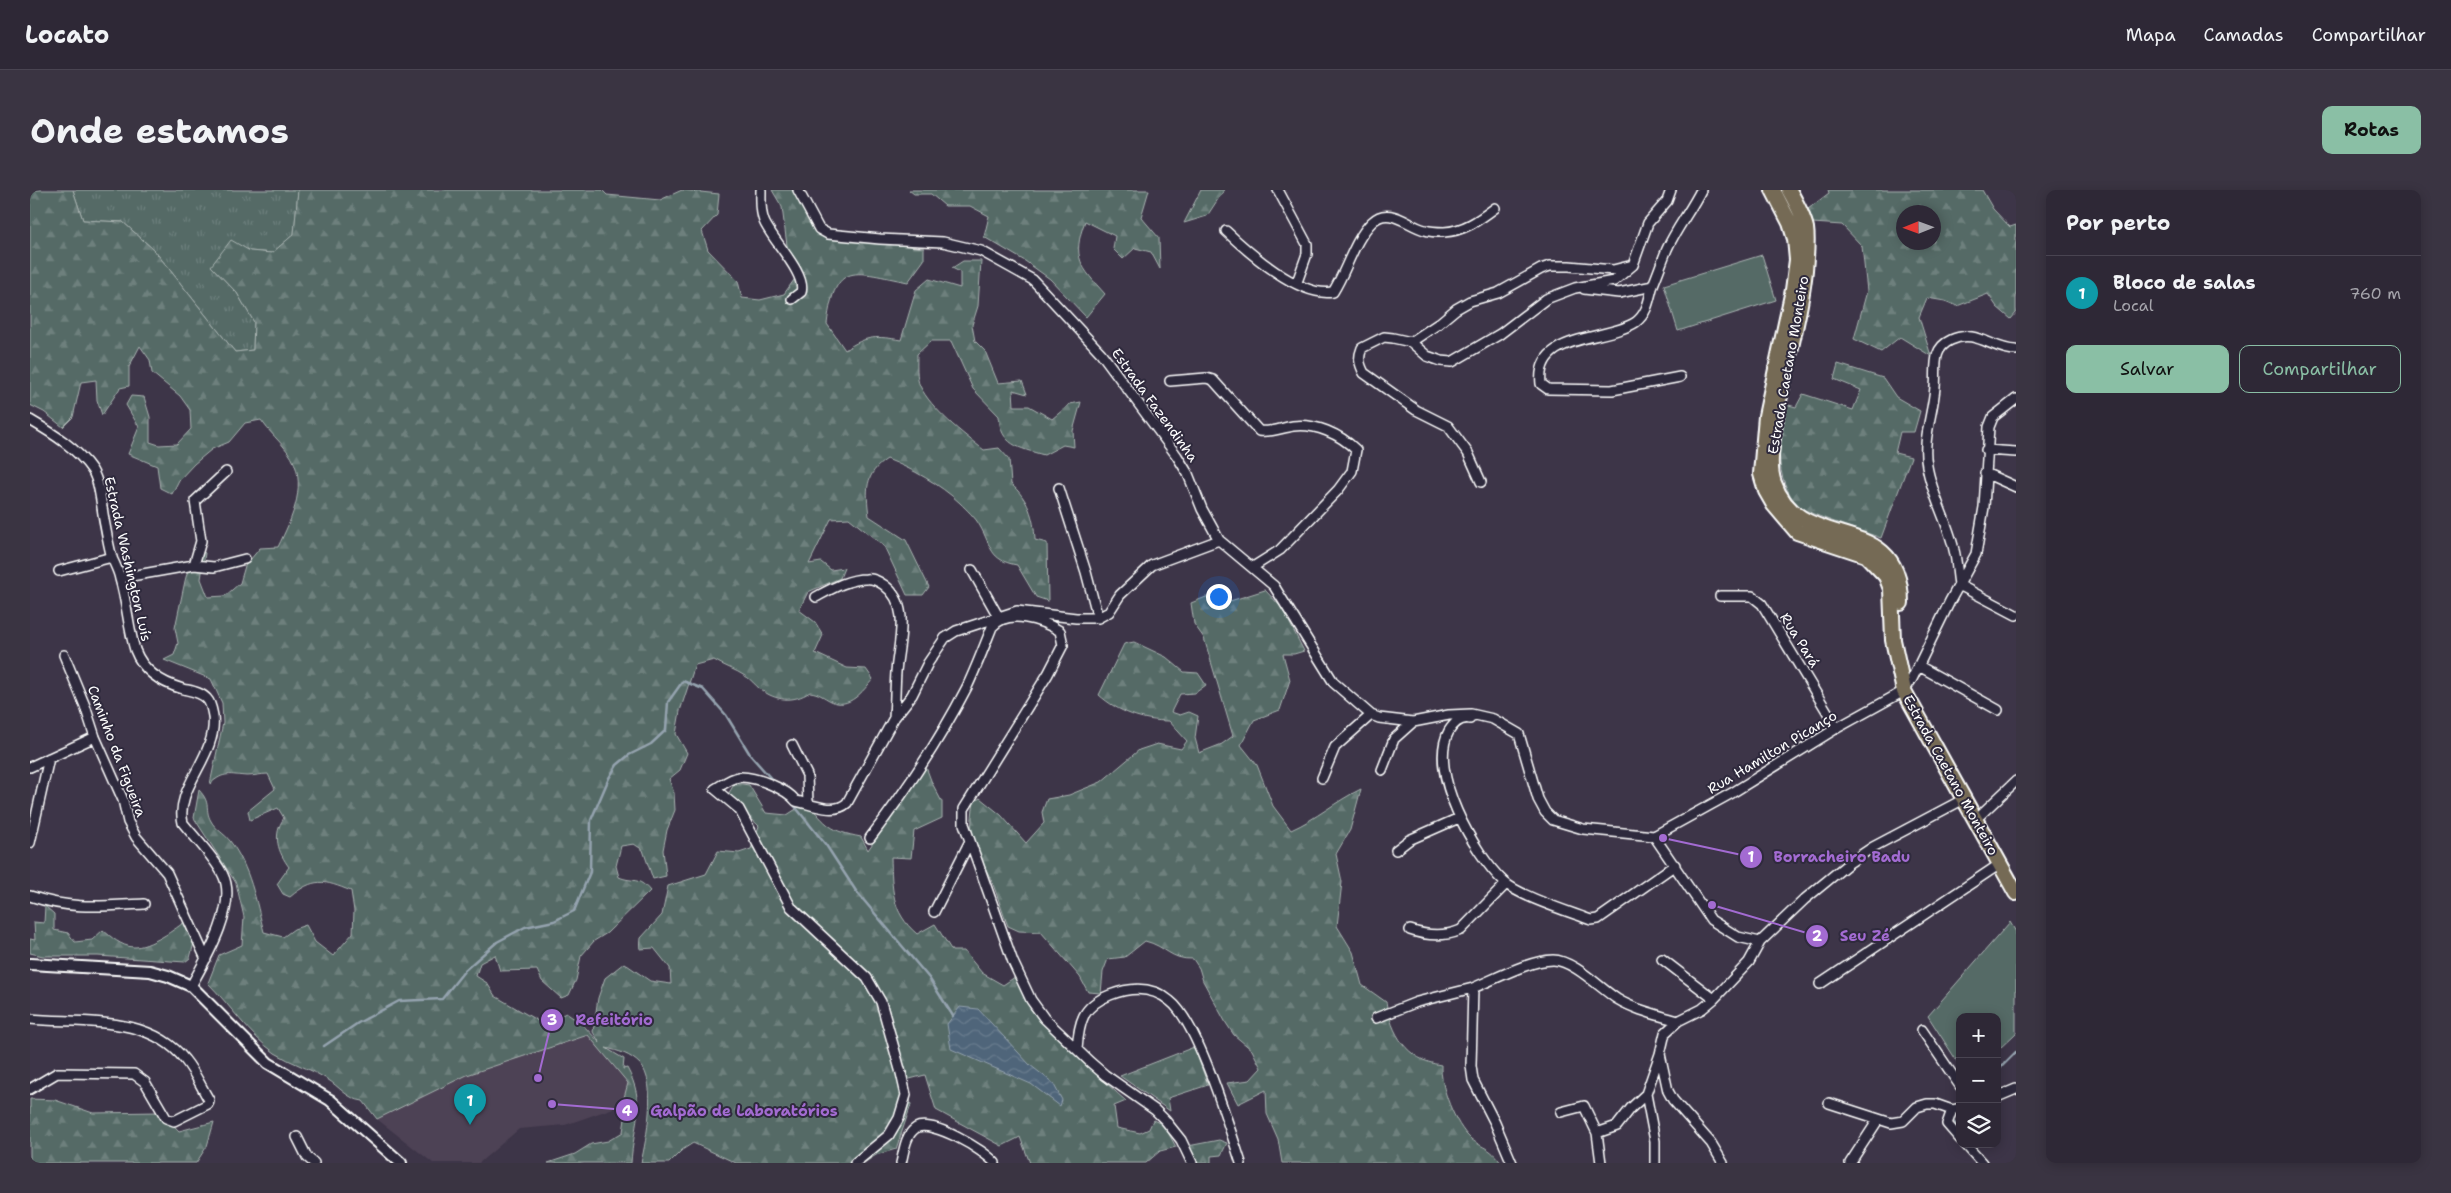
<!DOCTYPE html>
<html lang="pt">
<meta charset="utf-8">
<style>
:root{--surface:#2e2836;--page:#3a3442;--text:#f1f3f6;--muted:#a7a6ad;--line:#494451;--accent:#8abfa5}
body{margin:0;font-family:"Shantell Sans",sans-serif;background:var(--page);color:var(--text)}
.controls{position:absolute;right:15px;bottom:15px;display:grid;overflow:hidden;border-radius:10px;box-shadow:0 2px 12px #0003}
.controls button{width:45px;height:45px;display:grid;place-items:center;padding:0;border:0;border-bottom:1px solid var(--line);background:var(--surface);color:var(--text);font:25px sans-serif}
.compass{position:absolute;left:1866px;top:15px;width:45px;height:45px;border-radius:50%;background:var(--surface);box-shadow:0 2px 12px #0003;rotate:269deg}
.you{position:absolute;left:1188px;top:406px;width:18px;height:18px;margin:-12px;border:4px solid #fff;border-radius:50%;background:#1a73e8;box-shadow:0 0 0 8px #1a73e833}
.badge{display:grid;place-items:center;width:32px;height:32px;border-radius:50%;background:var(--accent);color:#fff;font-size:16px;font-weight:700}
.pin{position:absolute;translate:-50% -41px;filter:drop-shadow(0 1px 2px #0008)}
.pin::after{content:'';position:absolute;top:26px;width:18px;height:15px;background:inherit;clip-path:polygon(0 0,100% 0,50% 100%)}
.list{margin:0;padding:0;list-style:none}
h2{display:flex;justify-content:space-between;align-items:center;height:65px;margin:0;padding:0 20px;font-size:21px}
h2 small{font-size:16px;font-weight:400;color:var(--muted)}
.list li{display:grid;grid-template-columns:32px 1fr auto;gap:15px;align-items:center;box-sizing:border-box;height:75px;padding:0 20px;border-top:1px solid var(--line)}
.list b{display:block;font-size:19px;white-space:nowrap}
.list p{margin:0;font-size:16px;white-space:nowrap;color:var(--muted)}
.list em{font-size:16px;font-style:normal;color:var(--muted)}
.actions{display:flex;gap:10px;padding:15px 20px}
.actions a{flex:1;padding:11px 0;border:1px solid var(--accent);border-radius:10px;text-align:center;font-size:18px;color:var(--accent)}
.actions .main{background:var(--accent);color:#111}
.icon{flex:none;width:28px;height:28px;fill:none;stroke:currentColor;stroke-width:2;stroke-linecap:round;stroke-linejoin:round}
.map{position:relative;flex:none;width:1986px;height:973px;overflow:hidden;border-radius:10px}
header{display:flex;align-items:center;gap:30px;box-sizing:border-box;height:70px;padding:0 25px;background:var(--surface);border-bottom:1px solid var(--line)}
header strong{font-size:24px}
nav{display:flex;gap:28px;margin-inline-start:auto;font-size:18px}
.intro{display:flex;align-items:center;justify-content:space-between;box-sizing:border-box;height:120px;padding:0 30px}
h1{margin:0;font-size:35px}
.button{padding:12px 22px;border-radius:10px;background:var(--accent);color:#111;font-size:18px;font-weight:700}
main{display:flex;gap:30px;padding:0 30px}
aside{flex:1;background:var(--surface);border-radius:10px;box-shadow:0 2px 12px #0003}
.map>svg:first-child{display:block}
.built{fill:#4e4255}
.grass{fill:url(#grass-tufts);stroke:#aab4b2}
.forest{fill:url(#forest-firs);stroke:#aab4b2;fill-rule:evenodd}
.pitch{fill:#546a66;stroke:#aab4b2}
.water{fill:url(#water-waves);stroke:#95a3af}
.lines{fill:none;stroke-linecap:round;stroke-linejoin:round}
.stream{stroke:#95a3af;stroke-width:2.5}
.minor-casing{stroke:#fff;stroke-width:12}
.tertiary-casing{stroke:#fff;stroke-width:14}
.primary-casing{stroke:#fff;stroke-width:18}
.minor{stroke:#2f2a3d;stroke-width:9}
.tertiary{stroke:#2f2a3d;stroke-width:10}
.primary{stroke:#756b55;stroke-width:14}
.labels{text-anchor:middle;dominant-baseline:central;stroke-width:4;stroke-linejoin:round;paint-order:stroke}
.street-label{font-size:14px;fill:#fff;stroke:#2f2a3d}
.leader{fill:none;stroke:#a36bd2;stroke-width:2}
.callout-dot{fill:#a36bd2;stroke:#2f2a3d;stroke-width:2}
.mark-label{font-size:15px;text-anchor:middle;font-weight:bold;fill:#fff}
.callout-label{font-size:15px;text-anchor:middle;font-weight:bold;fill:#a36bd2;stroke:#2f2a3d;stroke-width:4;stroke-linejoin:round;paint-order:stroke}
</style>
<header>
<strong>Locato</strong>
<nav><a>Mapa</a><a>Camadas</a><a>Compartilhar</a></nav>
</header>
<div class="intro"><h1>Onde estamos</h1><a class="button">Rotas</a></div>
<main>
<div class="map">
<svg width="1986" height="973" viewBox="0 0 1986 973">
<defs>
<pattern id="grass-tufts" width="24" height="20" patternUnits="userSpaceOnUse" patternTransform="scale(1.25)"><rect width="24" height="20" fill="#546a66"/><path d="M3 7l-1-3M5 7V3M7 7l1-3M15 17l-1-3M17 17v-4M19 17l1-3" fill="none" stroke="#6e807d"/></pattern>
<pattern id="forest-firs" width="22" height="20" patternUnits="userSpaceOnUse" patternTransform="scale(1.25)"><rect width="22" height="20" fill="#546a66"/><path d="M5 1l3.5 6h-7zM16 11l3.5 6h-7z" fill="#6e807d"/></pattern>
<pattern id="water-waves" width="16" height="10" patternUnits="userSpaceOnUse" patternTransform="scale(1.25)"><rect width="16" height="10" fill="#4f657a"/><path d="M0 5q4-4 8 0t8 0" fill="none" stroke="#697c8e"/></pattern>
</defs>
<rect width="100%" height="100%" fill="#3d3548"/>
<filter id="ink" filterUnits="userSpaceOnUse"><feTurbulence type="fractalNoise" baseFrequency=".02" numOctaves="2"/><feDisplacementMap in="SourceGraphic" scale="10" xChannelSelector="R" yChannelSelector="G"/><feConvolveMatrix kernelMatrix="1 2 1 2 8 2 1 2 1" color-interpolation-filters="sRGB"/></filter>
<g filter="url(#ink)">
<path class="built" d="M558,845L598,893L592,915L535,935L489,939L449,973H403L347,929L437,885Z"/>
<path class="grass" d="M43,0H268L264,44L242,63L220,61L181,76L207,103L224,132L223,160L205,162L124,60L93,32L53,30Z"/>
<path class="forest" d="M0,0H43L53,30L93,32L124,60L205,162L223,160L224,132L207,103L181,76L201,50L220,61L242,63L264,44L268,0H572L577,5L630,10L652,0L689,4L687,25L672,41L678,60L708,91L712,108L730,110L754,104L769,83L758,63L752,17L742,0H763L792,46L894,58V70L878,92C825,82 805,69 797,134L815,160C837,145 847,146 871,150L886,100L899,89L930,98V82L922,78L933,71H951L948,116L942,135L945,151L955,161L968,193L992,191L997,204L983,200L984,216H999L1022,229L1040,214L1051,212L1043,241L1044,257L1033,255L1014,265C989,258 970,255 969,226L943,199L921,151H901L887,164C887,173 886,188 890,196C901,219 933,244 954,260L969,258L979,269L981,294C998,309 1004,327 1005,350L1017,353L1018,411L1006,407L987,375C959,370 962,357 950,336C946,328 936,319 930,313C910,294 882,279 857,269C834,284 836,301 839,326L876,350L899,397L893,405H877L854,356L819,328L801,329L779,374L791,372L801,380L814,378L810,388L778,402L769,420L785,432L793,445L785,463L817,478L836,479L843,489C833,501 819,520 801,511C793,507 789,503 780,502C763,513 746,511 730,499C725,495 721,489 715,486C706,480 694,476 684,470L665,475L650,521L646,544L657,563L650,580L639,589L644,603L645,620L637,640L633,660L636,686L623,689L613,660L604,654L591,656L586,676L589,687C603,693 608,686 620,701L577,743L564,751L551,766L546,790L539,805L531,808L512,791L507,780L470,781L465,765L450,773L446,786L457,793L465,806L508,831L515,833L536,823L552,834L570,853L563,842L568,808L575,788L594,773L620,791L641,794L640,778L624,758L610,759L611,748L632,725L638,696L676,684L688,661L709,663L721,659L729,636L697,606L705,593L719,595L736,623L757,625L777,612C797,636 800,641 831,647L838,660L896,577L902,593L912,612V628L884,641L881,668L861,667C862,698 861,722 887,744L905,734L922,761H934L952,783L973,795L985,787L1001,820L1034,855L1096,911L1084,916L1087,938L1110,943L1119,939L1123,930L1134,935L1146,957L1130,961L1116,973H1000L990,947L972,956L906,920L895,885L876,890L881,915L866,959L846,965L834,973H706L663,953L652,960L639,973H611C616,950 628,893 610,874C600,864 589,861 576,858L594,869L593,879L597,878C617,914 603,936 601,973H518L545,964L561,954L578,951L593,942L595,929L592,915L598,893L558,845L437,885L347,929L333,911C317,909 310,897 297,889C281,879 261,873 245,863C218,844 201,816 178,793L189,765L212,755L214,727L206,693L164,628L169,600C182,614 174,619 181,631C185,639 195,644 200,651C220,677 226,711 234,742L253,747L264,739L276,735L285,752L303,766L323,743L324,721L321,701C294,690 284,687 260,707L253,704L247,694L259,677C248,662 242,645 254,628L248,618L220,630L218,621L245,599L238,584C231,584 224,586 217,586C200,585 194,581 180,594L193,533L192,513L181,489L134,470L144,465L148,453L145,438L155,391L161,368L168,358L175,363L171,389L178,407L195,406L210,393L215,376L230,358L248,357C262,328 280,292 258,262C250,251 239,242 231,230L215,233L199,252L182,259L164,274L149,290L142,304L130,298L127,276L98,264L109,237L96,215L101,206L114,207L120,227V252L129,255L147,254L161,239L160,220L150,206L122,183L120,170L110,156L99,177V196L90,198L72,225L67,210L66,190L51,192L43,227L33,237L14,222L0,215Z
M879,0H1119L1111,27L1129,48L1130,79L1121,62L1105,58L1093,69L1083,59L1085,46L1055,31C1041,68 1051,77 1075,104L1056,127L1020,89L995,71L954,47L959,26L940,16H915L901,4H884Z
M1171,0H1194L1177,26L1154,33Z
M1798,0H1952L1963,19L1980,37L1986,35V123L1981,129L1967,117L1958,104L1927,116L1915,111L1897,108L1889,127L1901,166L1870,147L1851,162L1824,149L1837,101L1832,56L1812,35L1783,33L1778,19L1799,3ZM1874,22H1904V52H1874Z
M1808,174L1853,188L1866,207L1890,221L1884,242H1870L1865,263L1881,267L1851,348C1835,342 1779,325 1769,316C1742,289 1749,247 1755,214L1766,217L1773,204L1823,220L1831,200L1804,189Z
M1235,400L1252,418L1274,461L1264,464H1253L1260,490L1250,520L1224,530L1211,555L1227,575L1243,616L1261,640C1286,629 1306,611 1331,599L1320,640L1306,664L1312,692L1307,736L1323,762L1332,795L1356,812C1362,844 1376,870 1411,875C1410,896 1425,935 1441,949C1455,960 1459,956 1471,973H1252L1248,949L1237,924L1236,900L1208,914L1197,893L1220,890L1231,878L1222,860L1204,845L1196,833L1173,791L1169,778L1163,769C1140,770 1136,756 1115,751L1095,767L1078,769L1073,782L1071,803L1058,802L1050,787L1011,742L989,741L978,736C972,722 968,706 962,692C946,656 937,655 944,612L950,608L971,625L996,653L1014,633L1012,622L1017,609L1039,605L1071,592L1109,560L1127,554L1151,559L1157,551L1139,531C1113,531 1088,522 1069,505L1094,454L1104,452L1136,467L1154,482L1168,483L1176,495L1165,503L1150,504L1141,522L1150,525L1159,522L1168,526L1165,548L1169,563L1192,554L1203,546L1174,448L1164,434L1161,413L1176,407L1200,411Z
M15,716L24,724V740L38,743L45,752L62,750L73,740C81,747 91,756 103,757C119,758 146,739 158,729L166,745L160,768L155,772L68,766H13L0,763V749L5,750L4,732L14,733Z
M1164,857L1178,895L1138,908L1140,921L1090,886Z
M0,909L25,910L63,923L131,922L149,941L184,932L177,956L166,973H0Z
M1189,950L1197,953L1191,965L1181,966V973H1166L1158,956Z"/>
<path class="pitch" d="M1732,65L1746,110L1648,141L1634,95Z
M1980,732L1986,742V843L1967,861V827H1930V876L1898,826Z"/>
<path class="water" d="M930,817L948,819L1000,875L1023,893L1032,910L1030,916L1001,894L921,859L917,834Z"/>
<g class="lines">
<path class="stream" d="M763,614L796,655L826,701L899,788L923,826
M294,856L328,833L369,811L412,809L435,780L467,752L495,737L524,731L544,721L560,682L561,630L579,588L587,575L599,565L621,554L636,540L638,512L653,491L673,499L696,525L721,566L745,593
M1967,881L1986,862
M1923,931L1930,941"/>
<g class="minor-casing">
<path id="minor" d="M731,0C731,11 730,21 734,31C741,49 777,84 771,102L762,109
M768,0L789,39L798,44L850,49L913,52L951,61L1003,90L1071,163L1147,266L1158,284L1172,319L1189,350L1244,396L1304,493L1341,525L1349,528L1383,532L1419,525L1441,524L1463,529L1489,544L1508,609L1515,622L1523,630L1553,639L1624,646L1681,730L1708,747L1730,752
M1248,0L1277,54V64L1267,92
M1196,41C1218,62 1270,108 1303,102C1317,80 1324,50 1342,32C1359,15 1378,36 1395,40C1401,42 1408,42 1414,42C1434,41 1449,30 1465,18
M1554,99L1589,103L1623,96
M1381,152L1408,134L1426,119L1440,111L1468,103L1511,79L1520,76H1539L1583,80L1603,75
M1650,187L1582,200L1518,199L1511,194C1505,142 1576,152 1606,132C1618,123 1619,108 1623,95C1628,83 1632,71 1637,59C1646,39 1661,20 1671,0
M1140,191L1176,188L1183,190L1229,241C1241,243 1251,238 1263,236C1285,233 1310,244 1326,260L1322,281L1308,300L1250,360L1223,377
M0,230C22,243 47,258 62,280C71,295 71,317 75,335C77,346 79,357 82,368C85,375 89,382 90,389C97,412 98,437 105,460C113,481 132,493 153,499C161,501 171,502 177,509C181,513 182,521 183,526C188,566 144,598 153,633C165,648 185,668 193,685C208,715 176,769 161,796
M1956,260L1986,262
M1955,283L1986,297
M1451,292L1438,263L1418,236L1386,220L1334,183C1329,173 1328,168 1332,158L1354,147L1363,148L1381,152L1397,166L1411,171L1422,172L1470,144L1516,109L1545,98L1584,91L1603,75L1618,33L1637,11L1641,0
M1029,298L1056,382L1068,428
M164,375L184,377L215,369
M942,380L968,426
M29,381L82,367
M90,388L164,375L171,351L165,311L196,282
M1929,394C1927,383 1927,371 1924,360C1918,332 1902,306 1897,276C1892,249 1903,224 1905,197C1907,178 1901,159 1921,150C1946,138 1962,160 1986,160
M1929,395L1986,425
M1690,406H1722L1732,414L1807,538
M786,407C801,399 818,389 836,389C843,388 848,391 854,395C882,415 868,453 866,482C865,497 865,512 864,528
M34,465L55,516L65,547L93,610L98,632L106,647L137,683L176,769
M1889,476L1968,520
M1440,529C1431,527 1424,533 1419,541C1397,581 1444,664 1474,692C1489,706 1540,722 1561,730L1568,729L1645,675
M762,555L777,585L778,614
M0,577L65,547
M1352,580L1364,549L1383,532
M1292,588L1305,557L1341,525
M1946,629L1986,591
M1624,646L1702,603L1807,538L1874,501L1882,489L1920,411L1946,364L1954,317L1959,237L1963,227L1986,209
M840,648C876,601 909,551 937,497C946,478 954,457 962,437C978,418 1012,430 1030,441L1033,455L1018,484L934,619V634L983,772L1001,810L1014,828L1060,872L1075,885L1125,920L1135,930L1151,950L1162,973
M0,653L19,568
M1366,660L1379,650L1429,628
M0,706C41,720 72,716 114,714
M904,722L939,653
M1380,740C1397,746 1414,747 1431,740L1476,694
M1632,769L1684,809
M1790,794L1970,674
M1346,828L1387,812L1443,798
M0,829C52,834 119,824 155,870C165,882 171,897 179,910L178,914L144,931L136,928L115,892L104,884L27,883L0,899
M1892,840L1930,896
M1047,859C1049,832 1052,816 1080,805C1101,797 1122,796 1140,811C1168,832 1199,937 1211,973
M1616,904L1625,951V973
M1967,907L1986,899
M1799,913L1861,933L1873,931L1887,917L1897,914H1905L1922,920L1930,918
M1922,920L1917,934L1930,949
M1531,922L1554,916L1567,943
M267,947L277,967L284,973
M1935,954L1952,973
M825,973L859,945L869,928L876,905L871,883L851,812L837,788L761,717L709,619L685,599C692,595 701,588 709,587C725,586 757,599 766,611C781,614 804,625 817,613L864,528L882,505L898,473L915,448L926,441L987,421L1046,428H1068L1079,422L1090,405L1122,375L1189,350
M871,973C874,962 875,945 886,938C902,929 954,960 965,973
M1482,973L1465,933L1443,890L1441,876L1443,798C1465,789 1500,770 1523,770C1543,770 1570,798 1587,809C1605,820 1628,825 1648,831
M1571,973L1567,943L1587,936L1601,918L1616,904L1630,864
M1693,973L1681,953L1643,910L1638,901L1630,864L1635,843L1648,831L1672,819L1684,809L1719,772L1730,752L1775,709L1819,673L1843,657L1934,609
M1820,973L1848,930"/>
</g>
<g class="tertiary-casing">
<path id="tertiary" d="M0,774L120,781L138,786L161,796L238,873L300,910L371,973"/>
</g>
<g class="primary-casing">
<path id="primary" d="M1743,0L1760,33L1765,49L1767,70L1763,100L1736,226L1731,284L1736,301L1744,315L1767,342L1836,365L1856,386L1861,399L1863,450L1874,501L1986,703
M1759,0C1765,11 1773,25 1776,38C1778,52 1776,66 1775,80C1770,134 1751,186 1744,240C1742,258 1738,276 1744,293C1770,368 1871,318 1871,413"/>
</g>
<use href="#minor" class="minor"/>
<use href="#tertiary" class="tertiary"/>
<use href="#primary" class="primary"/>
</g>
</g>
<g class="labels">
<g class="street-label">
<text transform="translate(1758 175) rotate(-80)">Estrada Caetano Monteiro</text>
<text transform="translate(1125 215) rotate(54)">Estrada Fazendinha</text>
<text transform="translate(98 369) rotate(77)">Estrada Washington Luís</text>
<text transform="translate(1770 450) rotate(58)">Rua Pará</text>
<text transform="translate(87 561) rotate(69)">Caminho da Figueira</text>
<text transform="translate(1742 562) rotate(-31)">Rua Hamilton Picanço</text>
<text transform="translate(1921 585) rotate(61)">Estrada Caetano Monteiro</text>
</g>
</g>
<path class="leader" d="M1633 648L1721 667M1682 715L1787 746M508 888L522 830M522 914L597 920"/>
<g class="callout-dot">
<circle cx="1633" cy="648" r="5"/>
<circle cx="1682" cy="715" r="5"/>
<circle cx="508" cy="888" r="5"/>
<circle cx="522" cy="914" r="5"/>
<circle cx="1721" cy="667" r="12"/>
<circle cx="1787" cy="746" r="12"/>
<circle cx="522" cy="830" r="12"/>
<circle cx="597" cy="920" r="12"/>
</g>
<g class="mark-label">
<text x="1721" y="672">1</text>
<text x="1787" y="751">2</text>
<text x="522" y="835">3</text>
<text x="597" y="926">4</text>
</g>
<g class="callout-label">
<text x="1812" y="672">Borracheiro Badu</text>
<text x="1835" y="751">Seu Zé</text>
<text x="584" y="835">Refeitório</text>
<text x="714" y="926">Galpão de Laboratórios</text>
</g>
</svg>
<div class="controls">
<button>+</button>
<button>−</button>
<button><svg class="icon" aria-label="layers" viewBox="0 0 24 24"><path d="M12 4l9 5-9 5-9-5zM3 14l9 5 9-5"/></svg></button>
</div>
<svg class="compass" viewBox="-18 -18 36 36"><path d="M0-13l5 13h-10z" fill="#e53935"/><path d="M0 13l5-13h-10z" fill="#a7a6ad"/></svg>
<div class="you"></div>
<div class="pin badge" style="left:440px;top:935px;background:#0f9aa8">1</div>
</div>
<aside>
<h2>Por perto<small></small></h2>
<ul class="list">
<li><span class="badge" style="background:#0f9aa8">1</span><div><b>Bloco de salas</b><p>Local</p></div><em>760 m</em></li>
</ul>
<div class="actions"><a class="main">Salvar</a><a>Compartilhar</a></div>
</aside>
</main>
